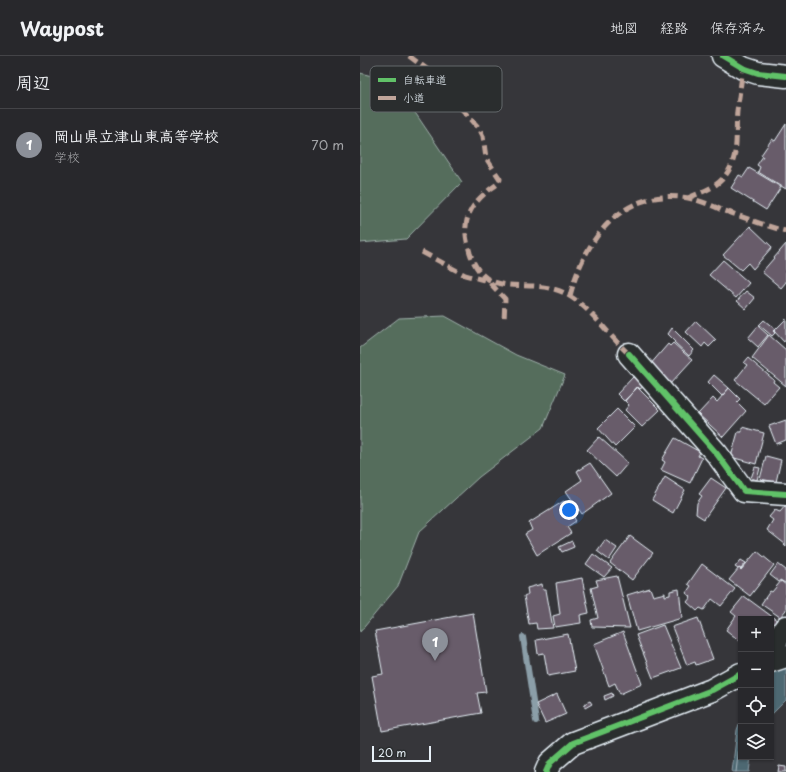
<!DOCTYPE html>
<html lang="ja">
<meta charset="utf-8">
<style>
:root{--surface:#28282c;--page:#303034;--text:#f1f3f6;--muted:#a5a6a9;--line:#444448;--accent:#8c9099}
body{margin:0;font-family:"Playpen Sans","Klee One",sans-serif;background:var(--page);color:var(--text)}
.controls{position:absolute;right:12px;bottom:12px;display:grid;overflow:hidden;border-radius:0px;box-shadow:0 1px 3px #0004}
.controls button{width:36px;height:36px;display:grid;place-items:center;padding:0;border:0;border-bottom:1px solid var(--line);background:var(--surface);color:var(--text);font:20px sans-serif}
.scale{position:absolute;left:12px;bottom:10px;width:59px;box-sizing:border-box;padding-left:4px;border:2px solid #e8f1f8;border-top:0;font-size:11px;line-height:14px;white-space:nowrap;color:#e8f1f8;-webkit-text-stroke:3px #2a2d2e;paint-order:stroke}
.you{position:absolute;left:209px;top:454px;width:14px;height:14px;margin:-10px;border:3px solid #fff;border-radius:50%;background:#1a73e8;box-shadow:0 0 0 6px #1a73e833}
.badge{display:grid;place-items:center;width:26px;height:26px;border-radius:50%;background:var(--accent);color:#fff;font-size:13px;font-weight:700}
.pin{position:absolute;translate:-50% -33px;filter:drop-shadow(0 1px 2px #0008)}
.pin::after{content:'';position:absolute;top:21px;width:14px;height:12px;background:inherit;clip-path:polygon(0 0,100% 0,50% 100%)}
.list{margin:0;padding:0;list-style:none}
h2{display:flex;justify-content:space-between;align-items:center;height:52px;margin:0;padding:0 16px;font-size:17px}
h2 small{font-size:13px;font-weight:400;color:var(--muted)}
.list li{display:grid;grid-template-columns:26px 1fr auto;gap:12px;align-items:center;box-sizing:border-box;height:72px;padding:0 16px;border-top:1px solid var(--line)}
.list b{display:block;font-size:15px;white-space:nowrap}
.list p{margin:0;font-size:13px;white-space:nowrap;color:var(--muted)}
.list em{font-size:13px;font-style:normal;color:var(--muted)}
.icon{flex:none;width:22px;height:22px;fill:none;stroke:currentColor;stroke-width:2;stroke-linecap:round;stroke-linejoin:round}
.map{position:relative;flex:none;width:426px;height:716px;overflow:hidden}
header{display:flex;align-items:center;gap:24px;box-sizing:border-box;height:56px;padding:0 20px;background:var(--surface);border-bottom:1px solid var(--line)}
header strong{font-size:19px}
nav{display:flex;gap:22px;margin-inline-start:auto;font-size:14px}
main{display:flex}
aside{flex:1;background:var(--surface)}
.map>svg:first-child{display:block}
.green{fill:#546d5b;stroke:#9eafaa}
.water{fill:#4d6772;stroke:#8b9ea8}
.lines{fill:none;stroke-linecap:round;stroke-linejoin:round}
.shore{stroke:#aabac2;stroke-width:1}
.stream{stroke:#8b9ea8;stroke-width:6}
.building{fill:#685c6a;stroke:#e8f1f8}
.minor-casing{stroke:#e8f1f8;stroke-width:25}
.minor{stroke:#2a2d2e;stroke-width:22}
.quiet{stroke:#c0a59a;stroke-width:5;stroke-dasharray:10 5;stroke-linecap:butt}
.cycleway-casing{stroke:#2a2d2e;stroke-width:8}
.cycleway{stroke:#61c268;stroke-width:6}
.key{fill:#2a2d2e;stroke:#63686b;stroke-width:1}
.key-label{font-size:11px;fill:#e8f1f8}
</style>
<header>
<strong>Waypost</strong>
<nav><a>地図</a><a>経路</a><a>保存済み</a></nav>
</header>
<main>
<aside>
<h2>周辺<small></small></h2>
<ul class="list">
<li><span class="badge">1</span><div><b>岡山県立津山東高等学校</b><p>学校</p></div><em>70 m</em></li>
</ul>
</aside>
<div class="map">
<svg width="426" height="716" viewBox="0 0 426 716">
<rect width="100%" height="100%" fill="#36363a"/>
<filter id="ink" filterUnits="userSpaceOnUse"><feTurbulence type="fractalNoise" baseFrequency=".025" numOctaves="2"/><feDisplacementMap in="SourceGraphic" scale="8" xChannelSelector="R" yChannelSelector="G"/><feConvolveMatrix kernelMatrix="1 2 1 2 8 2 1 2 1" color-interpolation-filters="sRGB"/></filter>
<g filter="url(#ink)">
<path class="green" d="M0,17L20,22L56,58L102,126L46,183L0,187Z
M85,260L156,299L205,319L183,372L119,421L59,476L38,530L0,576V292L39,262Z"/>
<path class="water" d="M426,586V644L411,659V609Z
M381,663V701H391L389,716H372L377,674Z"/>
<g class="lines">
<path class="shore" d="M376,716L381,675"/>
<path class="stream" d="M163,581L176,665"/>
</g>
<path class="building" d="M426,68V133L398,116L400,111L397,109L403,100L401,99L412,83L415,85Z
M389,112L421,131L406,154L371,132L379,119L383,121Z
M390,170L412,191L393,213L388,207L381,214L363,199Z
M426,188V226L421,232L402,216Z
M363,204L389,227L376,242L349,219Z
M386,235L395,242L386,253L377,245Z
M426,263V283L424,286L414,275Z
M404,264L415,273L413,275L415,277L412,280L399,269Z
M336,265L356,284L349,291L345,287L342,291L326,276Z
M398,270L408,279L398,291L388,282Z
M312,272L334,294L329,300L314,286L315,285L308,278Z
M409,279L426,294V330L392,302Z
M313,287L332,304L309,329L289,310L308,288L310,290Z
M388,302L414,324L413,326L419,331L404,348L375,324L387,309L384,307Z
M354,319L369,332L362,340L348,326Z
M273,321L283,331L280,333L278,331L264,345L257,338Z
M277,331L300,354L282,371L265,354L269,349L265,345Z
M369,332L380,343L377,346L386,355L363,381L338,358L353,342L357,346Z
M257,353L275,371L255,391L238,372Z
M426,364V384L416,388L409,370Z
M382,371L404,377L396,408L371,401L378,376H382Z
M239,381L268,407L256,421L227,394Z
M315,382L340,396L338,400L342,402L330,427L301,414L305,406L302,404Z
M406,400L421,404L416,426L400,423Z
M230,407L251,437L222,458L206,435L222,424L217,415Z
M395,411L400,412L397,424L391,422Z
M305,421L325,434L313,457L292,444Z
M351,422L366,432L344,463L336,458L337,447L342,440L339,438Z
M204,445L216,465L207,471L211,477L177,499L165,478L172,474L169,467Z
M426,449V491L424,489L425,488L407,474L413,464L409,461L415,454L420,456Z
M270,480L293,497L272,524L250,507Z
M245,484L257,492L249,504L237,495Z
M212,485L214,491L202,496L199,491Z
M397,495L414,509L390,540L369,524L379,512L381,514Z
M233,498L252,512L244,521L226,508Z
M381,504L386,507L381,513L379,512L378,513L375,511Z
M342,508L375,533L361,550L352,543L344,554L340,552L337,555L327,546L331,541L326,537L331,530L328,528Z
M418,508L426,514V525L425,527L420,524L419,526L410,519Z
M257,520L270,572L232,571L231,564L238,562L231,532L238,530L236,524Z
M222,522L229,557L220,559L221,567L195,571L193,560L200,558L196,527Z
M421,525L426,529V554L420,561L401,548L410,535L412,536Z
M182,528L183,534H186L193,572L177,573L176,567L169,568L164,540L168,538L167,532Z
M290,532L293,540L305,537V540L310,539V535L319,533L322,562L277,575L267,539Z
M384,540L418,565L411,575V563H381V586L366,574L376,560L371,556Z
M113,557L126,636L117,637L121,657L22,675L12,620L23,618L15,575Z
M338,562L353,603L336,609L335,606L327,609L312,571Z
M303,569L321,612L293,622L276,579Z
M263,576L282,628L260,638L255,627L249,630L234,588Z
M208,578L215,615L188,620L184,597L178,598L176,584Z
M252,637L253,640L245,644L244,640Z
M197,638L206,658L185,667L176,648Z
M230,645L232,648L225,652L224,648Z
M419,710L426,711V716H418Z"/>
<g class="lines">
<g class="minor-casing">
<path id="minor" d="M363,0L383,12L398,17L426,20
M269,298L357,398L384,435L426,438
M411,591L426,571
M411,605L426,600
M186,716L190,707L213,687L352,634L381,618"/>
</g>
<use href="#minor" class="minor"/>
<path class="quiet" d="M49,0L79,22L90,33L100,51L119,72L123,80L126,102L140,123C139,129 132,131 128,135C118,143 110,152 107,164C104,176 107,186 110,197C127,249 170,217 208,239C233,254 248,279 269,298
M328,142C341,136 356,132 365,120C380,101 375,78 377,55C379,41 381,27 383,12
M62,196L105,219L124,224
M130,227L145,243L144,265
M210,240C224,184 262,131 328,142C339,144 351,149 362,154C384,161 404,170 426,175"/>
<g class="cycleway-casing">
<path id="cycleway" d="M363,0L383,12L398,17L426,20
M269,298L357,398L384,435L426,438
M186,716L190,707L213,687L352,634L381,618"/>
</g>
<use href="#cycleway" class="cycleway"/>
</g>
</g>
<rect x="10" y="10" width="132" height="46" rx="6" class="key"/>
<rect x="18" y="22" width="18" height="4" fill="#61c268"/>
<rect x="18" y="40" width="18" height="4" fill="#c0a59a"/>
<g class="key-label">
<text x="43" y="28">自転車道</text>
<text x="43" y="46">小道</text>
</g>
</svg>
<div class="controls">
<button>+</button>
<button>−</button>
<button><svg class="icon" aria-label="locate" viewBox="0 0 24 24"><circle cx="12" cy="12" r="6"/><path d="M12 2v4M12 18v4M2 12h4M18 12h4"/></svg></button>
<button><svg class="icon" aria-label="layers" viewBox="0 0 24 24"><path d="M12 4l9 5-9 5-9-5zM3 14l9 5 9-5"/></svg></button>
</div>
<div class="scale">20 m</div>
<div class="you"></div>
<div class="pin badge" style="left:75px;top:605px">1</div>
</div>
</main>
